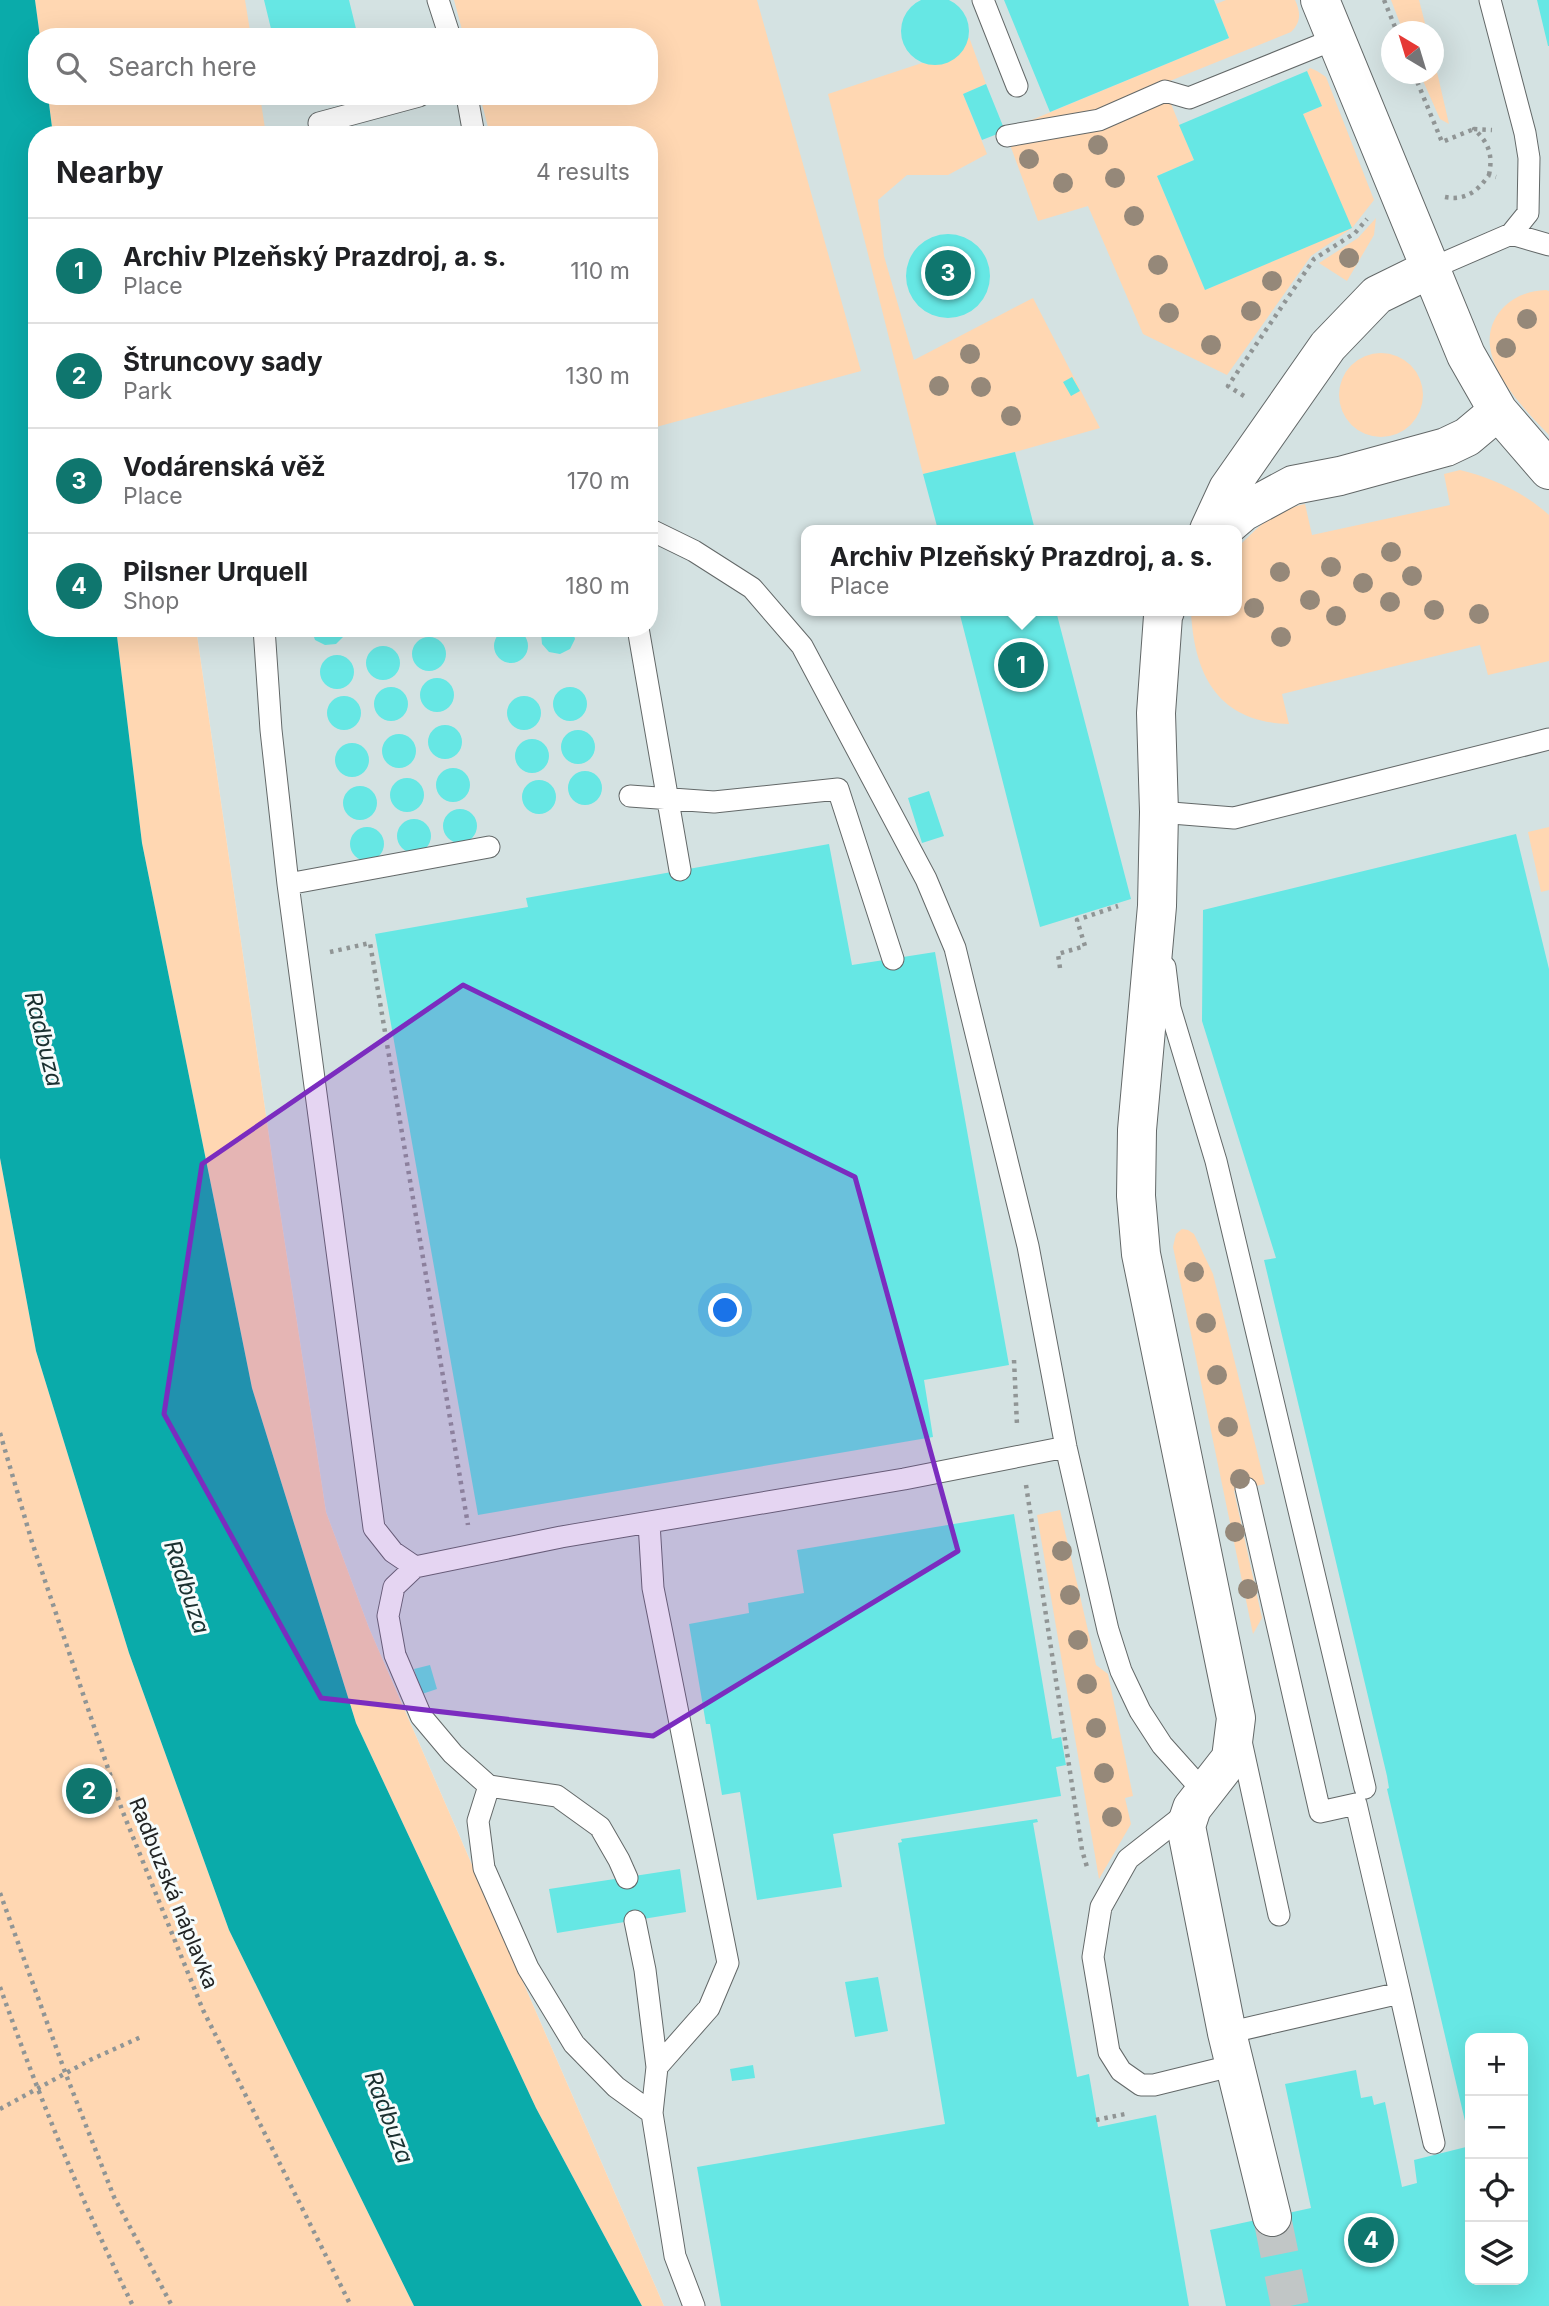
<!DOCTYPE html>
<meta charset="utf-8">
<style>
:root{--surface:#fff;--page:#f2f2f2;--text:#202124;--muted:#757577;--line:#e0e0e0;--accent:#0f766e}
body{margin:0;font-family:Inter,sans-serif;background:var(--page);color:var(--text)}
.controls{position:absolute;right:21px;bottom:21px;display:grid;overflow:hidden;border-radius:14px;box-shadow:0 7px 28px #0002}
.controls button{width:63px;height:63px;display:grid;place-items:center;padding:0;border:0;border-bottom:2px solid var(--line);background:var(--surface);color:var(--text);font:35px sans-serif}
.compass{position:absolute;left:1381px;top:21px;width:63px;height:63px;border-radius:50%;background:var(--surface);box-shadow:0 7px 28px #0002;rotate:322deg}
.you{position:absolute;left:726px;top:1311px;width:24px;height:24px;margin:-18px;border:5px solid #fff;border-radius:50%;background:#1a73e8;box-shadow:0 0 0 10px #1a73e833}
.badge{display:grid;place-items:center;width:46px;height:46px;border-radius:50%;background:var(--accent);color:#fff;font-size:23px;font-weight:700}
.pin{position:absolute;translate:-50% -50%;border:4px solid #fff;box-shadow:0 2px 7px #0006}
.popup{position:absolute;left:801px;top:525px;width:441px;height:91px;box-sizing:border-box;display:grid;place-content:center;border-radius:14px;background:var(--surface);filter:drop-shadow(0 2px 5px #0005);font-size:23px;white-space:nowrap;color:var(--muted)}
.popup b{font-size:26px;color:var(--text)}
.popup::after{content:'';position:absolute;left:50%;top:100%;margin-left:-14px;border:14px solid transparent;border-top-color:var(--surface)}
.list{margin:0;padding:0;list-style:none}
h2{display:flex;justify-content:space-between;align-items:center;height:91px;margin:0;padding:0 28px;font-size:30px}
h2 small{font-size:23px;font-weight:400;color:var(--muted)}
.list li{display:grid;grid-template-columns:46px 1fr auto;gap:21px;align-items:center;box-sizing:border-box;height:105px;padding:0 28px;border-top:2px solid var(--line)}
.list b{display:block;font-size:26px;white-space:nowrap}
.list p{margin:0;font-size:23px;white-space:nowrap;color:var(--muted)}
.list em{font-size:23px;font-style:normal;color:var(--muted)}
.icon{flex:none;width:38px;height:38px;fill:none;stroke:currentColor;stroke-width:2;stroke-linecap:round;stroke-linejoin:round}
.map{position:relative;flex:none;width:1549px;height:2306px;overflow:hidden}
.search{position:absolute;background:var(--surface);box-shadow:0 7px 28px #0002;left:28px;top:28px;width:630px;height:77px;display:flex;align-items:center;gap:18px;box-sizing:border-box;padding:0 24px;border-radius:28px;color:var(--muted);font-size:26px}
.panel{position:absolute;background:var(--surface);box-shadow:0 7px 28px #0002;left:28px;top:126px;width:630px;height:511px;border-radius:28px}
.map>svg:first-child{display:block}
.built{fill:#d4e2e2;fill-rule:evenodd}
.green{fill:#ffd7b2}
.water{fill:#0aabaa}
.building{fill:#66e7e4}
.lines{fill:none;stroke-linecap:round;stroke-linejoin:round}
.street-tunnel{stroke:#c1c6c6;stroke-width:38;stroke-dasharray:38 19;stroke-linecap:butt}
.lane-casing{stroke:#636868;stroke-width:23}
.street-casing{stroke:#636868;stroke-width:40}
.path{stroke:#909595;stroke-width:4.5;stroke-dasharray:3.5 5;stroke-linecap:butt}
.lane{stroke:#fff;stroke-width:21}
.street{stroke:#fff;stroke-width:38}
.tree{fill:#958879}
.marked{fill:#7b2cbf;fill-opacity:0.2;stroke:#7b2cbf;stroke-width:5;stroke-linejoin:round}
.labels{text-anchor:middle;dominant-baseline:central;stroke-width:6;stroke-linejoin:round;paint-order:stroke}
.street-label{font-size:21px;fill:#222424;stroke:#f6fcfc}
.water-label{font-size:23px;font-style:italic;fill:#1b3131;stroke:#f6fcfc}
</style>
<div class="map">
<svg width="1549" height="2306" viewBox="0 0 1549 2306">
<rect width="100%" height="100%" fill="#e9efef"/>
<path class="built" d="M101,0H1549V2306H664L369,1628L326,1512L276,1185L196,628H649V135H122L116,96H649V37H107ZM1392,32H1434V74H1392ZM806,530H1236V611H806ZM1470,2038H1523V2280H1470Z"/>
<path class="green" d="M35,0H245L251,37H40Z
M454,0H757L861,371L649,429V135H490L480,96H649V37H464Z
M1226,0H1295C1301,13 1301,22 1291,32L1093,112L1005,131L1229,38L1216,4Z
M1391,0H1419L1427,31H1403Z
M969,37L986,84L963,94L987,154L948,175H907L878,200L884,256L914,360L1033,298L1100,428L1015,452L923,474L828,94L922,63C945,67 960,59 969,37Z
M1434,59L1449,124L1440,119L1420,74H1434Z
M1310,68L1317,71L1326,77L1374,200L1352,228L1311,256L1227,375L1143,334L1088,206L1038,221L1009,142L1169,99L1194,160L1157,176L1205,290L1351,228L1303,114L1322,106L1307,71Z
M48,96H260L266,135H53Z
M1376,218L1374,235L1347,281L1319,263L1358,238Z
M1546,290L1549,291V435C1520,404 1465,351 1502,309C1514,296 1529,291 1546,290Z
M1339 395a42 42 0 1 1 84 0a42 42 0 1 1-84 0Z
M1460,470C1492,478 1524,492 1549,515V661L1488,675L1480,645L1282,694L1289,724C1218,722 1194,675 1191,611H1236V549C1259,526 1272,511 1305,504L1312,535L1450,505L1444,474Z
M116,628H196L276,1185L326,1512L369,1628L664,2306H642L536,2108L356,1723L252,1388L142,843Z
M1549,827V890L1541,892L1528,832Z
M0,1158L36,1351L129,1653L229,1930L414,2306H0Z
M1182,1229L1188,1230L1194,1234L1213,1274L1265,1484L1234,1491L1262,1618L1253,1634L1173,1247L1176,1234Z
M1060,1510L1096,1665L1108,1674L1133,1796L1125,1798L1131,1824L1099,1879L1037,1515Z"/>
<path class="water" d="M0,0H35L40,37H37V96H48L53,135H37V628H116L142,843L252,1388L356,1723L536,2108L642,2306H414L229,1930L129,1653L36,1351L0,1158Z"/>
<path class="building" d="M901 31a34 34 0 1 1 68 0a34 34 0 1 1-68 0Z
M264,0H349L358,37H273Z
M1004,0H1214L1229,38L1050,112Z
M1537,0H1549V46H1548Z
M1307,71L1322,106L1303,114L1352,228L1205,290L1157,176L1194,160L1179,125Z
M986,84L1005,131L982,140L963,94Z
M906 276a42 42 0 1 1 84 0a42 42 0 1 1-84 0Z
M1072,377L1080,391L1071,396L1063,382Z
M1015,452L1035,530H938L923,474Z
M959,611H1056L1131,899L1040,927Z
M311,628H345L346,630L344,636L336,644L325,645L315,640Z
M360,628H390L383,635L372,637L367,635Z
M543,628H572L575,639L570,649L560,654L549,652L542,644L541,633Z
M494 646a17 17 0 1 1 34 0a17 17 0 1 1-34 0Z
M412 654a17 17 0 1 1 34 0a17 17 0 1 1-34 0Z
M366 663a17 17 0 1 1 34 0a17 17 0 1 1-34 0Z
M320 672a17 17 0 1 1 34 0a17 17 0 1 1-34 0Z
M420 695a17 17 0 1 1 34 0a17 17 0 1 1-34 0Z
M374 704a17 17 0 1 1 34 0a17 17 0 1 1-34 0Z
M553 704a17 17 0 1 1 34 0a17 17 0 1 1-34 0Z
M327 713a17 17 0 1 1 34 0a17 17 0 1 1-34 0Z
M507 713a17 17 0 1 1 34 0a17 17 0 1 1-34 0Z
M428 742a17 17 0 1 1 34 0a17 17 0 1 1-34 0Z
M561 747a17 17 0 1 1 34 0a17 17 0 1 1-34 0Z
M382 751a17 17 0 1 1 34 0a17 17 0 1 1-34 0Z
M515 756a17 17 0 1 1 34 0a17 17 0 1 1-34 0Z
M335 760a17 17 0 1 1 34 0a17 17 0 1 1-34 0Z
M436 785a17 17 0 1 1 34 0a17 17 0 1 1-34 0Z
M568 788a17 17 0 1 1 34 0a17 17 0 1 1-34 0Z
M390 795a17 17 0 1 1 34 0a17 17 0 1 1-34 0Z
M522 797a17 17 0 1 1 34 0a17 17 0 1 1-34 0Z
M343 803a17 17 0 1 1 34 0a17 17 0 1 1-34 0Z
M929,791L944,836L922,843L908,798Z
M443 826a17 17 0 1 1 34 0a17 17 0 1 1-34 0Z
M397 836a17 17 0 1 1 34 0a17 17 0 1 1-34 0Z
M350 844a17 17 0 1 1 34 0a17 17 0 1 1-34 0Z
M1516,834L1549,969V2306H1226L1210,2230L1311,2208L1285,2084L1356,2070L1361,2098L1372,2096L1374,2105L1385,2102L1402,2187L1417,2183L1414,2160L1470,2146V2280H1523V2038H1470L1469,2138L1387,1789L1389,1788L1387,1776L1264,1260L1276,1258L1202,1021L1203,910Z
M829,844L852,965L935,952L1009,1365L924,1380L933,1437L478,1515L375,934L528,907L526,898Z
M1014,1514L1052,1739L1061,1737L1066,1765L1056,1767L1061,1796L833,1834L842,1887L757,1900L740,1792L722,1795L710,1724H706L689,1624L749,1613L748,1603L804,1593L797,1550Z
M430,1665L437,1689L422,1694L414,1669Z
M1037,1819L1038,1822L1033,1823L1077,2077L1089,2074L1098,2127L1156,2115L1189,2306H721L697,2167L945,2124L898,1843L902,1842L901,1839Z
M680,1869L686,1912L557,1933L549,1889Z
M878,1977L888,2031L855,2037L845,1982Z
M753,2065L755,2078L732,2081L730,2069Z"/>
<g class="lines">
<path class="street-tunnel" d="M1272,2217L1290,2306"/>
<g class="lane-casing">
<path id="lane" d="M438,0L450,37
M983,0L1017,86
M467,96L474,135
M319,123L419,96
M1007,136L1099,120L1165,91L1189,98L1335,39
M1511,234L1549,245
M1430,269L1511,234L1528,213L1529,158L1525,133L1490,0
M649,529L694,551L752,588L802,646L926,879L955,948L1028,1246L1066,1447L1108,1630L1121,1671L1140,1711L1162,1745L1204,1792
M264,628L271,730L288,884
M638,628L680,870
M630,796L714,802L838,789L893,959
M1159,812L1234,818L1549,739
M1165,967L1170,1008L1216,1161L1365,1788
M649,1523L653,1588L728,1963L709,2008L657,2067
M415,1567L393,1552L374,1528L288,884L489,847
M1241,1741L1279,1915
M489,1786L478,1821L484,1868L528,1968L574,2044L616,2087L652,2113L657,2067L645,1970L635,1921
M1188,1812L1128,1859L1101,1907L1093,1957L1109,2052L1121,2071L1141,2085H1154L1235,2065
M627,1878L619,1860L600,1827L557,1796L489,1786L453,1754L421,1716L395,1655L388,1616L394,1587L415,1567L561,1537L904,1479L1066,1447
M1400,1993L1434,2143
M1227,2033L1400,1993L1356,1804L1320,1812L1246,1488
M652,2113L675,2256L694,2306"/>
</g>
<g class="street-casing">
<path id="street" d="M1320,0L1466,355L1498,411L1549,470
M1209,530L1228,489L1328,346L1377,295L1430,269
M1222,530L1243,512L1293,485L1340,476L1446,447L1467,437L1498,411
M1165,611L1163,616L1156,713L1159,812L1157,906L1137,1130L1136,1196L1141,1254L1236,1718L1231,1758L1192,1808L1186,1826L1227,2033L1272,2217"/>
</g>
<path class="path" d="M1384,0L1397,32
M1414,74L1442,142L1474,129
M1489,175C1493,155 1489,143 1474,129L1492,130
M1445,197C1465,201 1478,191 1489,175L1496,177
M1244,396L1228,386L1314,259L1355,233L1367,219
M330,952L370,943L468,1525
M1060,968L1058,954L1085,946L1077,920L1118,906
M1014,1360L1017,1425
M0,1433L32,1542L122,1810L203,2010L351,2306
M1026,1485L1082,1850L1087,1867
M0,1893L65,2072L114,2197L172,2306
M0,1987C39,2096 82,2203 133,2306
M0,2109L90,2060L141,2037
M1096,2120L1125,2114"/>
<use href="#lane" class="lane"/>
<use href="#street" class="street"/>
</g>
<g class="tree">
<circle cx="1098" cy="145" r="10"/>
<circle cx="1029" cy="159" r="10"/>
<circle cx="1115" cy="178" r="10"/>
<circle cx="1063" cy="183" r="10"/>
<circle cx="1134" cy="216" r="10"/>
<circle cx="1349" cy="258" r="10"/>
<circle cx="1158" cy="265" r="10"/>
<circle cx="1272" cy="281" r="10"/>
<circle cx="1251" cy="311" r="10"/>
<circle cx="1169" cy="313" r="10"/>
<circle cx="1527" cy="319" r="10"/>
<circle cx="1211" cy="345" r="10"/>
<circle cx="1506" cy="348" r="10"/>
<circle cx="970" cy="354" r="10"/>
<circle cx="939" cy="386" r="10"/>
<circle cx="981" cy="387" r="10"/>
<circle cx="1011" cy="416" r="10"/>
<circle cx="1391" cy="552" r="10"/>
<circle cx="1331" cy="567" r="10"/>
<circle cx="1280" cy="572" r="10"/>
<circle cx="1412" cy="576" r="10"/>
<circle cx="1363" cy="583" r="10"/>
<circle cx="1310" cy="600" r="10"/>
<circle cx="1390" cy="602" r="10"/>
<circle cx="1254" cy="608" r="10"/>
<circle cx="1434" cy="610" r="10"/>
<circle cx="1479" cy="614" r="10"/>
<circle cx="1336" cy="616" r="10"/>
<circle cx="1281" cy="637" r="10"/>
<circle cx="1194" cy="1272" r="10"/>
<circle cx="1206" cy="1323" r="10"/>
<circle cx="1217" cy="1375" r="10"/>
<circle cx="1228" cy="1427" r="10"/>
<circle cx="1240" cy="1479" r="10"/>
<circle cx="1235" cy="1532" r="10"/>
<circle cx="1062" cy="1551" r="10"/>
<circle cx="1248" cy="1589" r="10"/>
<circle cx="1070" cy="1595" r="10"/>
<circle cx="1078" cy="1640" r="10"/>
<circle cx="1087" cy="1684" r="10"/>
<circle cx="1096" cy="1728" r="10"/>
<circle cx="1104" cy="1773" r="10"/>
<circle cx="1112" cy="1817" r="10"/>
</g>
<path class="marked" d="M463,985L855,1177L958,1551L653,1736L321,1698L164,1414L202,1164Z"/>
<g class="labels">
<g class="street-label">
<text transform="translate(174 1893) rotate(68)">Radbuzská náplavka</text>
</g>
<g class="water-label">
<text transform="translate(44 1039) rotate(76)">Radbuza</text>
<text transform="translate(187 1587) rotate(71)">Radbuza</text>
<text transform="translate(389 2117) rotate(69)">Radbuza</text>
</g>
</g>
</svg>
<div class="controls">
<button>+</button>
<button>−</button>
<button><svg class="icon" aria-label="locate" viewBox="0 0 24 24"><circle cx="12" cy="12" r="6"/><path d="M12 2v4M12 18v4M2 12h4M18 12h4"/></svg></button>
<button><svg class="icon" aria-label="layers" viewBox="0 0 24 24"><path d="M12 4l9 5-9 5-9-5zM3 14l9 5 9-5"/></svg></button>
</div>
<svg class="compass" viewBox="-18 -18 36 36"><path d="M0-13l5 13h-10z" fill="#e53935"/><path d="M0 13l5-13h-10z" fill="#757577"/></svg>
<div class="you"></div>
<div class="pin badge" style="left:1021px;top:665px">1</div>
<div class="popup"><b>Archiv Plzeňský Prazdroj, a. s.</b>Place</div>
<div class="pin badge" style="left:89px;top:1791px">2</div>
<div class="pin badge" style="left:948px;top:273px">3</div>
<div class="pin badge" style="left:1371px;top:2240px">4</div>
<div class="search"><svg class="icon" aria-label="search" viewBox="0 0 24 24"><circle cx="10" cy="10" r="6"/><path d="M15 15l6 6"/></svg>Search here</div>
<section class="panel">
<h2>Nearby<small>4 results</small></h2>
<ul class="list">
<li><span class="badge">1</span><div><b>Archiv Plzeňský Prazdroj, a. s.</b><p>Place</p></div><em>110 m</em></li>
<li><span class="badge">2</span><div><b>Štruncovy sady</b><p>Park</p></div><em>130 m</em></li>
<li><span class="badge">3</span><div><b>Vodárenská věž</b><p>Place</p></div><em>170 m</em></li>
<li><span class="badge">4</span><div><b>Pilsner Urquell</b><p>Shop</p></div><em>180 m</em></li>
</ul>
</section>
</div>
